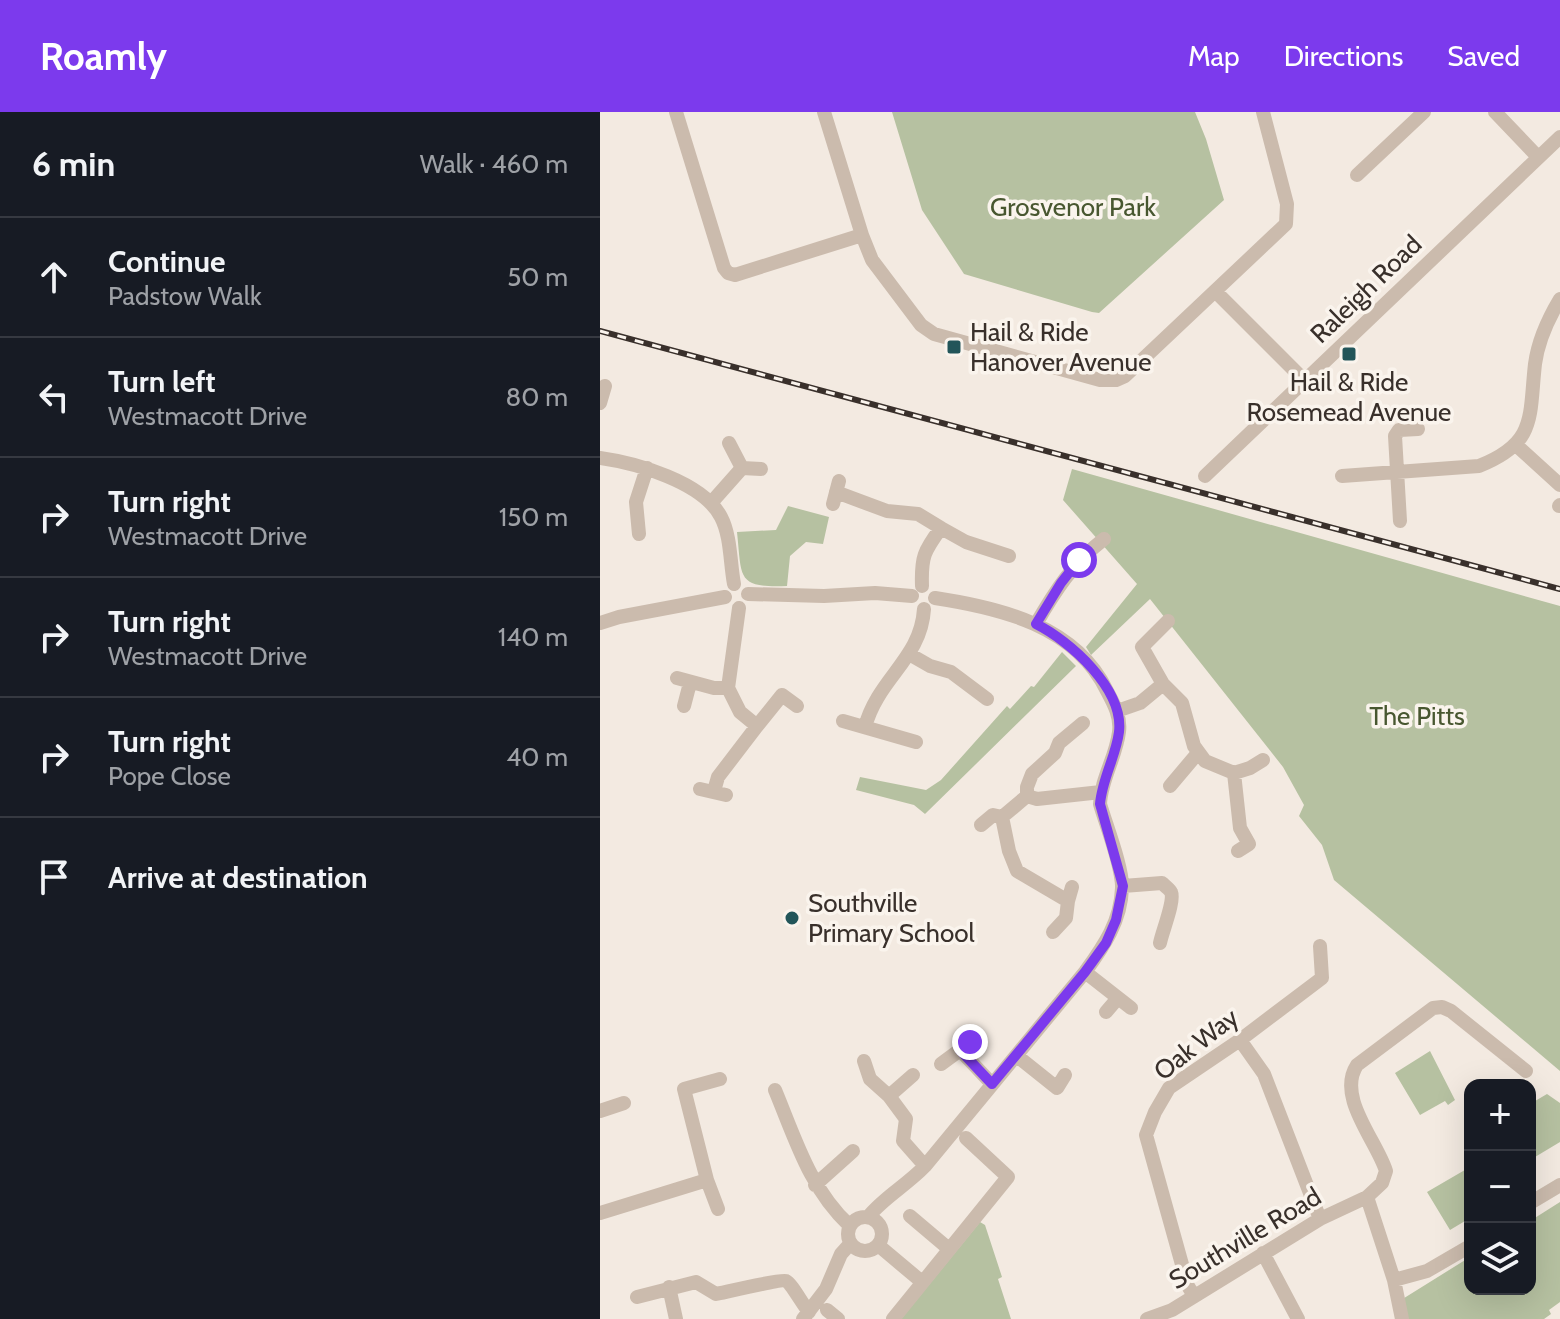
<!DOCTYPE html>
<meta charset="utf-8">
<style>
:root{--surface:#171b24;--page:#20242c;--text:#f1f3f6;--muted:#9ea1a6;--line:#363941;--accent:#7c3aed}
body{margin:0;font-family:Cabin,sans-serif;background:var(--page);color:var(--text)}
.controls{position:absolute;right:24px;bottom:24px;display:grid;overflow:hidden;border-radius:16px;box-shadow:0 8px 32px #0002}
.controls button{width:72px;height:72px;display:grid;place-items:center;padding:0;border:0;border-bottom:2px solid var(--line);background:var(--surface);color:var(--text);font:40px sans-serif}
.stop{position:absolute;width:24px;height:24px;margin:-18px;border:6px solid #7c3aed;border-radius:50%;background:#fff}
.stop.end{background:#7c3aed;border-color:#fff;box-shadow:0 2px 8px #0008}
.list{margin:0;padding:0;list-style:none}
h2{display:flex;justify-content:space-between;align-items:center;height:104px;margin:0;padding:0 32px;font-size:34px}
h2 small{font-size:26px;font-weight:400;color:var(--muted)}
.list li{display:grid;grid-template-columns:52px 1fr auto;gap:24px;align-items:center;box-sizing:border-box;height:120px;padding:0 32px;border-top:2px solid var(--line)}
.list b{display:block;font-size:30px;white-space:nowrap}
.list p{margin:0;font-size:26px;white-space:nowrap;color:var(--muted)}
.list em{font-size:26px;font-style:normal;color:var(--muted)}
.icon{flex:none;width:44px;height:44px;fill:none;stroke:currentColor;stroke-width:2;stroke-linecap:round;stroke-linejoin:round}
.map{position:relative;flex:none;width:960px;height:1207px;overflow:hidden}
header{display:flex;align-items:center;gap:48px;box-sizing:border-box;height:112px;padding:0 40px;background:var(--accent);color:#fff}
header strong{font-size:38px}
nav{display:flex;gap:44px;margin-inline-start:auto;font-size:28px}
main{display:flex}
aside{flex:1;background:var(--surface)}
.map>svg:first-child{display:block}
.green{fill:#b6c1a1}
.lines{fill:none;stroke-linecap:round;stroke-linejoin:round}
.minor{stroke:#cbbbad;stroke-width:14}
.rail-casing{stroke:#39302b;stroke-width:6}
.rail{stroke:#faf4ed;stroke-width:3;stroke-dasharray:9;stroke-linecap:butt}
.route{stroke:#7c3aed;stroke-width:10}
.poi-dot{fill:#225559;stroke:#faf4ed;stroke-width:3}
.labels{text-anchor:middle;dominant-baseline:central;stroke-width:7;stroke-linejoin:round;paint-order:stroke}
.park-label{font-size:26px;fill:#485730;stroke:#faf4ed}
.street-label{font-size:26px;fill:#39302b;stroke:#faf4ed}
.poi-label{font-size:26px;fill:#39302b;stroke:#faf4ed;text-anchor:start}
</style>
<header>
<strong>Roamly</strong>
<nav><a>Map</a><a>Directions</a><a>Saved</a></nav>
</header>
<main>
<aside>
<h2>6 min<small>Walk · 460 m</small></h2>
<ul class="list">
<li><svg class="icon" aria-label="ahead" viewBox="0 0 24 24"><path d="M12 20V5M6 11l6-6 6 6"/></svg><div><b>Continue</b><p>Padstow Walk</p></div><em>50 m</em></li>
<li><svg class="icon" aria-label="left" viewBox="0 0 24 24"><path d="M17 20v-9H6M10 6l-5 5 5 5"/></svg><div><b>Turn left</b><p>Westmacott Drive</p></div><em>80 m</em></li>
<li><svg class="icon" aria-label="right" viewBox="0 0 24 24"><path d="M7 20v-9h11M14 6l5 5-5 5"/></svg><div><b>Turn right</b><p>Westmacott Drive</p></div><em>150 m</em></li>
<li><svg class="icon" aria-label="right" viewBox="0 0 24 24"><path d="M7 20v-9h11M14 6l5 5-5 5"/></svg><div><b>Turn right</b><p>Westmacott Drive</p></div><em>140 m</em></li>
<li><svg class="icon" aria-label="right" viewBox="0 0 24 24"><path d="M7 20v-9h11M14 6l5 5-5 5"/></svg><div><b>Turn right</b><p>Pope Close</p></div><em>40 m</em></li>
<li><svg class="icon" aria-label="arrive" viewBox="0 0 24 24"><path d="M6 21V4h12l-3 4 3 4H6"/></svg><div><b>Arrive at destination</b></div></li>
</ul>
</aside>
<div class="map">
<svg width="960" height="1207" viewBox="0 0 960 1207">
<rect width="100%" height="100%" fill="#f3eae1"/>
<path class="green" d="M292,0H595L606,27L624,88L499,201L492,200L364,162L322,98Z
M472,357L960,494V959L734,768L722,733L699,704L704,693L683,655L550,487L491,543L486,535L537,472L463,388Z
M188,394L229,405L223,432L206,430L190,444L187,474C136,476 142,466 137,420L176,418Z
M462,540L476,554L325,702L314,693L256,678L260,665L326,678L341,668L407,594L410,597L431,574L434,575Z
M830,939L855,988L848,993L845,989L820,1003L795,961Z
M947,982L960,991V1030L930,1048V992Z
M870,1055V1106L850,1118L827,1080Z
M960,1090V1190L949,1198L951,1202L944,1207H807L801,1188L870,1145V1177H930V1109Z
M380,1110L385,1113L402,1165L398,1167L411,1207H301Z"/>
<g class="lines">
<path class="minor" d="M76,0L124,156L128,161L135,163L262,123
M224,0L262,123L272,148L321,213L334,222L500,268H516L525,264L686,112L687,92L663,0
M895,0L938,45
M757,63L824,0
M616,180L705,269
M0,291L5,274
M129,331L142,356
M916,333L960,373
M0,346C36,351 103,370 121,405C131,424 130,451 134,472
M605,364L960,25
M742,364L879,354C937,331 929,305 935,252C938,229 948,207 960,187
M236,380L287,399L318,402L341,416C324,439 321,445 322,474
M111,391L142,356L161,357
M233,392L239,369
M959,394L960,393
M800,409L795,324L799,318L818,317
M341,416L366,430L409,444
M39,422L36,390L47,356
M148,482L224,484L275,481L312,484
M139,496L128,576L140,600L157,614L182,583L197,594
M0,511L19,505L125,485
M436,512C455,479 473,451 504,427
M309,542L330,554L351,560L387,587
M77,566L114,576H128
M563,572L542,535L568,509
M84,594L90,571
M517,599L540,591L563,572L582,591L594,634L605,649L634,661L650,656L663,648
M243,609L316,630
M265,615C278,566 321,547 324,497
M634,661L640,716L649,732L638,739
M570,674L597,642
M100,677L126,683
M114,679L118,665L157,614
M427,684V675L432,662L455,641L459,631L483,611
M381,713L393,703L402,705
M523,774L562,771C563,772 571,779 571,780C575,789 562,820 560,831
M472,775L468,789L417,759L409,739L402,705L427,684L437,687L501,680
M453,820L466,806L468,789
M485,860L531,896
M506,900L518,886
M640,928L664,962L720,1107
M370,930L360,938L392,972
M417,944L457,976L465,963
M264,949L270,967L289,984
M341,952L360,938
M313,963L289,984L306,1007L303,1029L325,1054
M175,978C195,1026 210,1077 249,1113
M0,999L24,991
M107,1068L84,977L120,967
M215,1073L253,1039
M767,1085L794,1168L802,1207
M930,1091L960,1073
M0,1101L107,1068L118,1097
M310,1104L349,1137
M248 1122a17 17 0 1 1 34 0a17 17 0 1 1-34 0Z
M268,1105C284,1085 307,1073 325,1054L485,860C504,834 521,809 522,776C523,756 506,713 500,692C501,667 516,645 519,620C521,605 514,592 507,579C476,514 401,496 335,486
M278,1133L322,1170
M663,1141L698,1207
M794,1168L827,1159L870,1134
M69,1175L76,1207
M594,1184L588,1174L546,1023L555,1000L569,976L640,928L722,866L720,834
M37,1185L96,1170L116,1182C126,1180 182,1167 186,1169C191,1171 203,1193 209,1200
M227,1198L238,1207
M203,1207L226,1177L241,1142L250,1132
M293,1207L408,1065L366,1026
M547,1207L572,1198L720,1107L767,1085L782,1071L786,1059C777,1029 736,985 757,953L833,896L842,895L851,899L926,959"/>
<g class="rail-casing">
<path id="rail" d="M0,219L960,477"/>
</g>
<use href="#rail" class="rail"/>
</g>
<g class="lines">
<path class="route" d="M370,930L360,938L392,972L485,860L506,831L516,808L523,774L500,692C502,667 516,644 519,620C524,577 470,529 436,512L461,471L479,448"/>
</g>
<g class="poi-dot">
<rect x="346" y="227" width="16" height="16" rx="4"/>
<rect x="741" y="234" width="16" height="16" rx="4"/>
<circle cx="192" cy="806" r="8"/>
</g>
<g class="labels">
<g class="park-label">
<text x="473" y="95">Grosvenor Park</text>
<text x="817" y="604">The Pitts</text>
</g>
<g class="street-label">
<text transform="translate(766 177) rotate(-44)">Raleigh Road</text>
<text transform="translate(596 932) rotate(-38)">Oak Way</text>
<text transform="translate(645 1126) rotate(-31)">Southville Road</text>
</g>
<g class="poi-label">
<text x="370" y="220">Hail &amp; Ride<tspan x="370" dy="30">Hanover Avenue</tspan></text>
<text x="749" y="270" text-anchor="middle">Hail &amp; Ride<tspan x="749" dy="30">Rosemead Avenue</tspan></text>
<text x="208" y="791">Southville<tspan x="208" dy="30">Primary School</tspan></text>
</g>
</g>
</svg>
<div class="controls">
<button>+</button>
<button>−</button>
<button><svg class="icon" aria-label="layers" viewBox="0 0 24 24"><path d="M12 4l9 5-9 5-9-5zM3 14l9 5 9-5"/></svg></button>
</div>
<div class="stop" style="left:479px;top:448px"></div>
<div class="stop end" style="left:370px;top:930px"></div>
</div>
</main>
